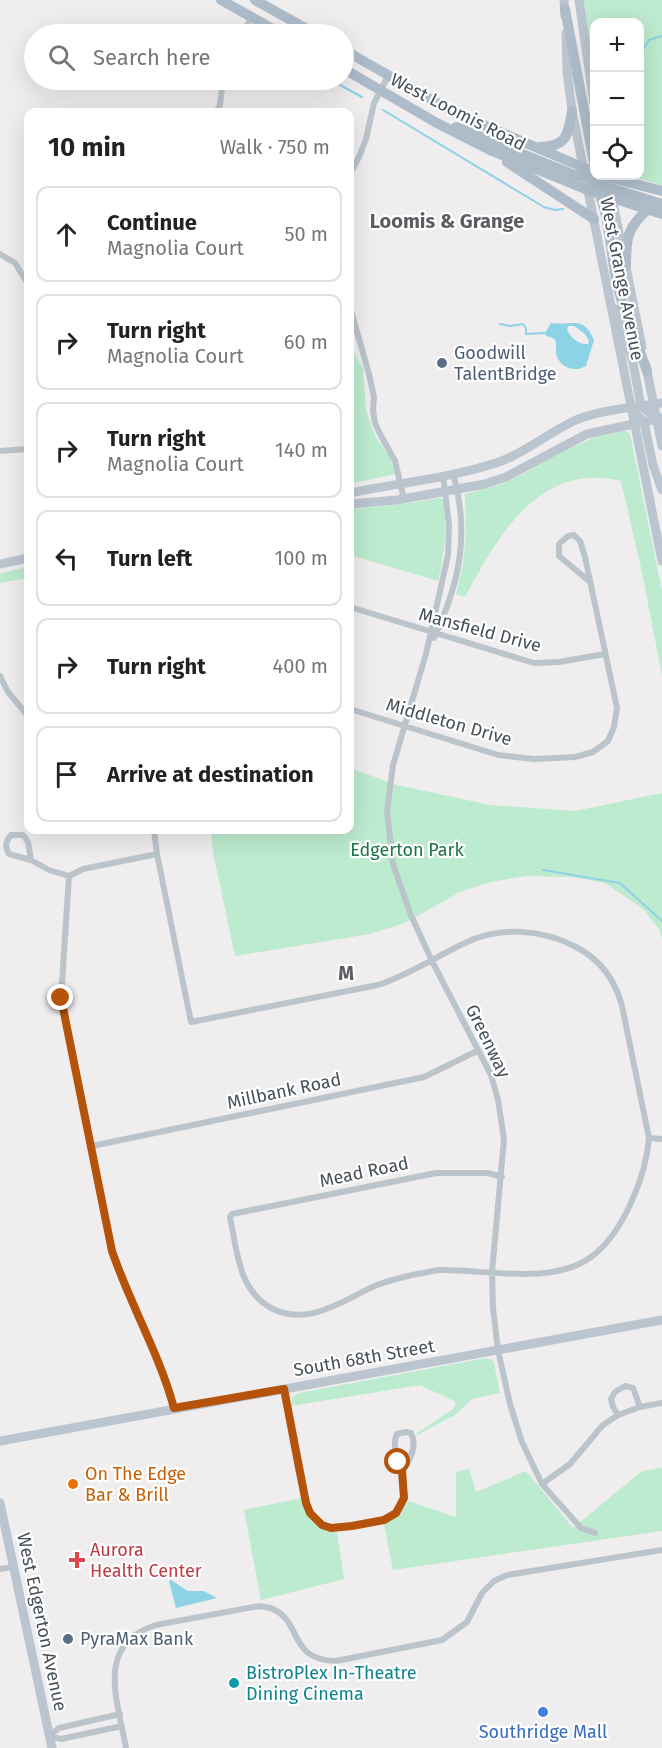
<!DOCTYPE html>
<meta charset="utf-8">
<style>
:root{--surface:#fff;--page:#f6f6f6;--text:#222;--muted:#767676;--line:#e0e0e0}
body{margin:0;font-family:"Fira Sans",sans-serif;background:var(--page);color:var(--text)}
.controls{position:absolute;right:18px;top:18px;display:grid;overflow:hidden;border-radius:12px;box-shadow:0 6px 24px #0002}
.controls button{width:54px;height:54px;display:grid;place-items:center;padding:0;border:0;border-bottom:2px solid var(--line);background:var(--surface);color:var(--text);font:30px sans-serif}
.stop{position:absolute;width:18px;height:18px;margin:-14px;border:4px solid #b45309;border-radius:50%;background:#fff}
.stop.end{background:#b45309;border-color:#fff;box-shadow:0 2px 6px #0008}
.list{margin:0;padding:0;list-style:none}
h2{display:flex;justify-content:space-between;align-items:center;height:78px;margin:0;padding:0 24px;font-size:26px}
h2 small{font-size:20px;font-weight:400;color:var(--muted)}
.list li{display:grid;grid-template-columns:39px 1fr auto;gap:18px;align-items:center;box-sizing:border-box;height:96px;margin:0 12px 12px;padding:0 12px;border:2px solid var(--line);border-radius:12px}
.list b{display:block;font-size:22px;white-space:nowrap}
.list p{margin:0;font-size:20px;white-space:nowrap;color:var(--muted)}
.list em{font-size:20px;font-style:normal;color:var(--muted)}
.icon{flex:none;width:33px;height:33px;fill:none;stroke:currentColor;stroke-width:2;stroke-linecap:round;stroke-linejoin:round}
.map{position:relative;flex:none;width:662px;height:1748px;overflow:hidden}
.search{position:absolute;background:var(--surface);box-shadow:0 6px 24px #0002;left:24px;top:24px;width:330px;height:66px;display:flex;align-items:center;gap:15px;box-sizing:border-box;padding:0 21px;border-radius:33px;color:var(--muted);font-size:22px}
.panel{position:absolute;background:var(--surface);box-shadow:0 6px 24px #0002;left:24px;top:108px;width:330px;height:726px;border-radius:12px}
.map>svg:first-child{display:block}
.green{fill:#bdebcf}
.water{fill:#8dd2e5;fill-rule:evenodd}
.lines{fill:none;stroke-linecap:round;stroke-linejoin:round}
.stream{stroke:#8dd2e5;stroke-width:2}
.street{stroke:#bcc4cb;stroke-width:6}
.secondary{stroke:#bbc5d0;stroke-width:9}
.primary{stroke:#aebcca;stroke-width:10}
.route{stroke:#b45309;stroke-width:8}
.service-dot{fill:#5c6f8a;stroke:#fff;stroke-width:2}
.food-dot{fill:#e8710a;stroke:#fff;stroke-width:2}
.health-dot{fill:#e0444e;stroke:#fff;stroke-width:2}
.culture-dot{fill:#0f9aa8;stroke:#fff;stroke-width:2}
.shop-dot{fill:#3f7fe0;stroke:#fff;stroke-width:2}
.labels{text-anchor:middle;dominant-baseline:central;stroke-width:4.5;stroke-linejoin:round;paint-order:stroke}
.street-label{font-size:18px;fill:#465059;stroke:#fff}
.service-label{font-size:18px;fill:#4e5e75;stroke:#fff;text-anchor:start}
.park-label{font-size:18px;fill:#1d7449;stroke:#fff}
.food-label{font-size:18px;fill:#c56008;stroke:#fff;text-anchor:start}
.health-label{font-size:18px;fill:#be3a42;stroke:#fff;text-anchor:start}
.culture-label{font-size:18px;fill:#0d838f;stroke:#fff;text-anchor:start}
.shop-label{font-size:18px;fill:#366cbe;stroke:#fff}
.neighbourhood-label{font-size:20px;font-weight:bold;fill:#5a5d61;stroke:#fff}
</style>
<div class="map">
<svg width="662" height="1748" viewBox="0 0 662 1748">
<rect width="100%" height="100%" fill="#efeded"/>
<path class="green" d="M582,0H662V185L630,176H640V22H594V83Z
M350,347L363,368L366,410L375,436L390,457L395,474L350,484Z
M624,430L630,434L662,591V675L641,568L621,481C539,461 498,536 465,597L456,594L463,564L466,532L465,494L502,484L523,474L562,452L593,438Z
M439,498L443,499L444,504C447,531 444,555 438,581L350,555V509L397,505Z
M28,567V578L0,583V573Z
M350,768L397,785L490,805L575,811L662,793V938L659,929L643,909L605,883L572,877L526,876L491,882L460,892L405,923L370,934L235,956L213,852L211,830H350Z
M486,1358L492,1360L494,1363L500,1393L472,1399L455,1415L417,1435L416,1434L453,1409L456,1402L420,1385L291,1406L292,1398L299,1393Z
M662,1468V1531L393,1570L384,1524L400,1515L408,1501L456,1517V1472L469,1469L476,1492L526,1471L573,1528L642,1471Z
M302,1498C307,1517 317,1530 337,1532L344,1579L261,1600L244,1510Z"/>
<path class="water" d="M551,323C573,326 583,315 594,340L586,366C575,373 559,368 556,353C555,349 558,343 554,339C554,338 547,336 546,336L545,333ZM568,326H574L585,334L589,341L588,344C579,345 571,338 567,330Z
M171,1580L188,1591H204L217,1598L176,1608L169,1581Z"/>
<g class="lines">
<path class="stream" d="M640,54L649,40L662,36
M331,80L362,97
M383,110L544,207L555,210L563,209
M500,324L510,326L523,324L526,328V334L545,333
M543,870L620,883L662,921"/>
<path class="street" d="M242,34L252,17
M216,112L220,105L223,80
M350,174L359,157L366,139L374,103L388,76
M0,254L15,263L28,284
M350,307L369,374L374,397L373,411L375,423L379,432L395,461L404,499
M0,451L28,449
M443,475L449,525L448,555L426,654L393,765L387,811L393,864L410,913L432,961L491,1075L498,1100L504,1139L492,1272L493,1308L498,1350L510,1404L522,1442L542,1484L581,1528L595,1533
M350,607L534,663L559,662L605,654
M434,638C460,582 470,533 453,473
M0,676L8,692L28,716
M350,709L498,755L534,759L575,757L593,752L608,741L614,727L617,708L585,557L580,541L574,535L568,536L559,544V556L590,582
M154,830L157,854L191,1022L378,985C409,975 435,957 465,943C500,926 542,929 576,947C601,960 615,979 622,1006L649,1138C646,1176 623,1234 591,1257C552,1286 484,1269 439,1270C432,1271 424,1273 417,1274C403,1277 390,1280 377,1285C344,1299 309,1328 271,1308C238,1290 237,1250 230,1217L232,1214L436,1173H488L502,1177
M31,860L28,842L23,835H11C5,842 5,847 9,854L31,860L49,870L69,876
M69,876L61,998L112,1251C131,1305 159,1353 174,1408
M69,876L83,869L157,854
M649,1138L662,1139
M92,1146L424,1077L477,1051
M284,1389C289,1414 300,1507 317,1521C330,1532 347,1527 362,1524C376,1522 394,1521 401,1506C405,1497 404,1479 402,1469C399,1458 391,1446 397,1434L406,1432L411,1433C418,1446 410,1460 402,1471
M618,1415L613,1407L611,1399L615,1392L625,1386L633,1388L640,1407
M542,1484L570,1464L603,1425L618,1415L640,1407L662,1403
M0,1569L13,1567
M49,1736L59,1728L120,1714
M49,1736L61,1739L122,1726
M126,1748C118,1702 94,1644 156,1625L259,1606C263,1607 269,1607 273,1609C303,1623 288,1660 336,1661L442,1640L467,1622L482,1593L494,1581L507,1575L662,1550"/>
<path class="secondary" d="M564,0L565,16
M579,0L594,104
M566,33L567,71L572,111L662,561
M611,193L642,347
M616,309L633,363L641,406L657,419
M646,366L662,446
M630,408L644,422L653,465L662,490
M350,493C399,483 451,478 499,462C527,452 549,432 576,420C603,409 633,408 662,403
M350,504L397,500L485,484L506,477L587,434L662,418
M0,564L28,558
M0,1441L662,1320
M0,1503L52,1748"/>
<path class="primary" d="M221,0L282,34
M255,0L316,34
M565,9L594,163
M344,50L453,112L594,172
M344,69L435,122L490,150L588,190L662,214
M456,127L574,175L603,179L608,177
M539,147C567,147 568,135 572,111
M507,162L594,219
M586,170C610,197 609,248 617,284C624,313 637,342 647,371
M604,176L662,191
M593,185L610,188L662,204
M626,266C626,239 627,228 647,210"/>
</g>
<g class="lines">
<path class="route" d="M61,998L112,1251C130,1304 159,1353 174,1408L284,1389L306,1503L310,1513L322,1525L331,1528L352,1526L384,1520L396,1513L404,1498L402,1471L398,1462"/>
</g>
<g class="service-dot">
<circle cx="442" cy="363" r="6"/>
<circle cx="68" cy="1639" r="6"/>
</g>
<circle class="food-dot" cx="73" cy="1484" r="6"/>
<path class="health-dot" d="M74 1551h6v6h6v6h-6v6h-6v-6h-6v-6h6z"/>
<circle class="culture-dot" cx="234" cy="1683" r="6"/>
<circle class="shop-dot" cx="543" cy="1712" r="6"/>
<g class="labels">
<g class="street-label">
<text transform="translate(458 112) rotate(27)">West Loomis Road</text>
<text transform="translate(622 279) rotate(79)">West Grange Avenue</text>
<text transform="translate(480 630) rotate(15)">Mansfield Drive</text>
<text transform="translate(449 722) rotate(16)">Middleton Drive</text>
<text transform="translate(488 1041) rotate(64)">Greenway</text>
<text transform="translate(284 1091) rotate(-12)">Millbank Road</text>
<text transform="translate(364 1172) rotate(-12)">Mead Road</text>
<text transform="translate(364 1358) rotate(-10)">South 68th Street</text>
<text transform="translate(42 1622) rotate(78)">West Edgerton Avenue</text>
</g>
<g class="service-label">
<text x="454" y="353">Goodwill<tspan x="454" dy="21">TalentBridge</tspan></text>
<text x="80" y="1639">PyraMax Bank</text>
</g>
<g class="park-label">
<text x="407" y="850">Edgerton Park</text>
</g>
<g class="food-label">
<text x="85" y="1474">On The Edge<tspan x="85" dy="21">Bar &amp; Brill</tspan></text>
</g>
<g class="health-label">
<text x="90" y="1550">Aurora<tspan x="90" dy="21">Health Center</tspan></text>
</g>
<g class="culture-label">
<text x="246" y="1673">BistroPlex In-Theatre<tspan x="246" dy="21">Dining Cinema</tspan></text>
</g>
<g class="shop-label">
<text x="543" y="1732">Southridge Mall</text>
</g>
<g class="neighbourhood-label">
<text x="447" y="221">Loomis &amp; Grange</text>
<text x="346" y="973">M</text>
</g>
</g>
</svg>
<div class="controls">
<button>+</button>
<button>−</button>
<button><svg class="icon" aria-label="locate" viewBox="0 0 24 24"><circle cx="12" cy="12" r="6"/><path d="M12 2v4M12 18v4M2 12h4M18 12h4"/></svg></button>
</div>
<div class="stop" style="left:398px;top:1462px"></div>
<div class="stop end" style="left:61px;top:998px"></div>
<div class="search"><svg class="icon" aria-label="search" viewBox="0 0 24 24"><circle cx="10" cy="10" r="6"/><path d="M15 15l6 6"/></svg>Search here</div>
<section class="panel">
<h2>10 min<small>Walk · 750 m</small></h2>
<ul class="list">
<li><svg class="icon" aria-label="ahead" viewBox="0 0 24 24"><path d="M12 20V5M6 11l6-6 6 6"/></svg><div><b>Continue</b><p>Magnolia Court</p></div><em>50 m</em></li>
<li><svg class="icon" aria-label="right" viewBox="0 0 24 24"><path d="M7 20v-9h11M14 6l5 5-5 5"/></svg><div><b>Turn right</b><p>Magnolia Court</p></div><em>60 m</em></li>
<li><svg class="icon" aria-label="right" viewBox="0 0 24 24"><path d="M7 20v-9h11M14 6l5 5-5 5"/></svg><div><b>Turn right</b><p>Magnolia Court</p></div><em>140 m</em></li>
<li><svg class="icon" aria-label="left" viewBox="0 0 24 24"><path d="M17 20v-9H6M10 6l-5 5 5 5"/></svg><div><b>Turn left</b></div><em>100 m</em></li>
<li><svg class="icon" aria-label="right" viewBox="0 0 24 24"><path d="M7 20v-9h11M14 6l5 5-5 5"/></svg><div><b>Turn right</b></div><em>400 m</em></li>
<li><svg class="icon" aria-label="arrive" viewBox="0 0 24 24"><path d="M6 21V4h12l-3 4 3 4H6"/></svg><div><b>Arrive at destination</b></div></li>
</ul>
</section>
</div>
